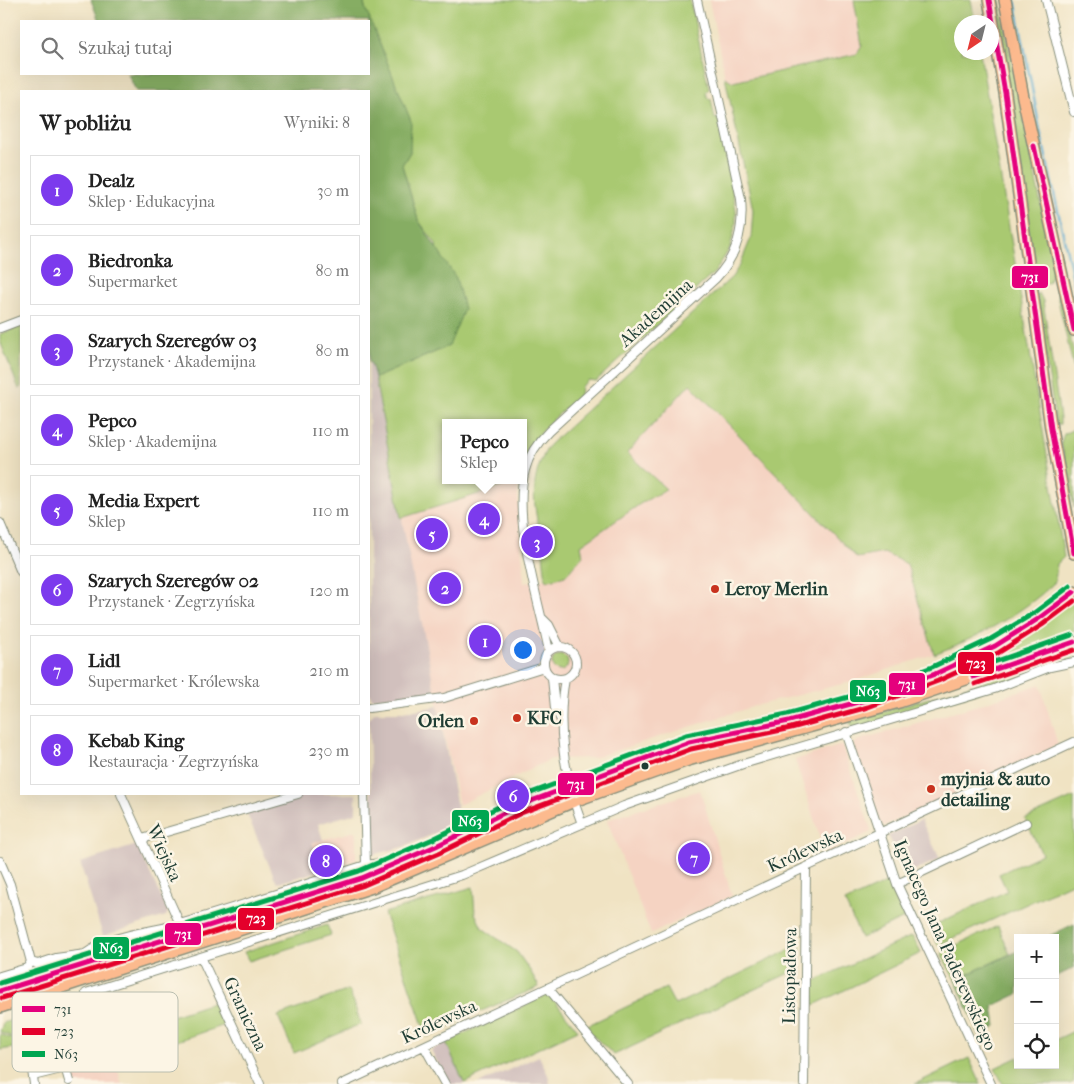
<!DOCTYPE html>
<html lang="pl">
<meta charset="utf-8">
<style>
:root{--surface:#fff;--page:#f6f6f6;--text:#222;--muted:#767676;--line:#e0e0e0;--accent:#7c3aed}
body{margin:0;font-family:"IM FELL French Canon",serif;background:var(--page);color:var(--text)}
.controls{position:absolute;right:15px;bottom:15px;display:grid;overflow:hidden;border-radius:0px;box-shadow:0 5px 20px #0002}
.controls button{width:45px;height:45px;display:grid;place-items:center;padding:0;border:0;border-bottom:1px solid var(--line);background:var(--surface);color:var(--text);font:25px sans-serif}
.compass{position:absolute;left:954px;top:15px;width:45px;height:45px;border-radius:50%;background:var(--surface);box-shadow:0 5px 20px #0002;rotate:215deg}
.you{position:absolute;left:522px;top:649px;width:18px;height:18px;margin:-12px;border:4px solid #fff;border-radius:50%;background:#1a73e8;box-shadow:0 0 0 8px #1a73e833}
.badge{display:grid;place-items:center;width:32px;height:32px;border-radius:50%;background:var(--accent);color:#fff;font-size:16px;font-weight:700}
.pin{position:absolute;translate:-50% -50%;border:2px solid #fff;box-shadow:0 1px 5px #0006}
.popup{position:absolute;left:442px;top:419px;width:85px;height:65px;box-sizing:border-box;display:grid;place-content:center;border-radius:0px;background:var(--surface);filter:drop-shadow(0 1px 4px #0005);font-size:16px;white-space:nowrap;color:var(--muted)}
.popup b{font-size:19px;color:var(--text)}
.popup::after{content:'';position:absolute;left:50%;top:100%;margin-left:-10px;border:10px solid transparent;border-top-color:var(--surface)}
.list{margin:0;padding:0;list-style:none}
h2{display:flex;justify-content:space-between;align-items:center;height:65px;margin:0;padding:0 20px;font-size:21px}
h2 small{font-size:16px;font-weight:400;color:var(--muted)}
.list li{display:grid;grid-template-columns:32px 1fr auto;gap:15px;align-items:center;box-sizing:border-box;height:70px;margin:0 10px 10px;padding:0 10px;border:1px solid var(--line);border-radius:0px}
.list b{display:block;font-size:19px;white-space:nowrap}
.list p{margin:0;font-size:16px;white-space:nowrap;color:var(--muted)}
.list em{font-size:16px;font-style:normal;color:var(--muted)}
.icon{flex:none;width:28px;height:28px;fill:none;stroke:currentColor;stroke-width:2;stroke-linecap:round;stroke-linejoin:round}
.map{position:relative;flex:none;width:1074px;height:1084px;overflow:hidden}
.search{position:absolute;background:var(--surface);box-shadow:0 5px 20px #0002;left:20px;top:20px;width:350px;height:55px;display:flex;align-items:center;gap:12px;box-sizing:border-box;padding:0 18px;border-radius:0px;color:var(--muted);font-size:19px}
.panel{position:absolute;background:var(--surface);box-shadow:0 5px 20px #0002;left:20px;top:90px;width:350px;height:705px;border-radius:0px}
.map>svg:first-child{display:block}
.built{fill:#f5d3c2}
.industrial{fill:#d1c0bd}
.green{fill:#a9c971;stroke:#648352}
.forest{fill:#86ad63;stroke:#52754c}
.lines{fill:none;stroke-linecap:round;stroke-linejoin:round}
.stream{stroke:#52a8ce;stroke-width:2.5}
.street-casing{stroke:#88907c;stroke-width:10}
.primary-casing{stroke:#88907c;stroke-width:14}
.street{stroke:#fff;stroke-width:8}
.primary{stroke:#fcba8e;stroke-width:11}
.bus-1-casing{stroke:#fcf5e5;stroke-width:9}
.bus-2-casing{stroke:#fcf5e5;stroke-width:9}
.bus-3-casing{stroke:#fcf5e5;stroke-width:9}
.bus-1{stroke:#e5007d;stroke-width:5}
.bus-2{stroke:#e4002b;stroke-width:5}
.bus-3{stroke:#00a651;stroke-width:5}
.poi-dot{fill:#c8321e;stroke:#fcf5e5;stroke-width:2}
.bus-dot{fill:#1f3d34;stroke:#fcf5e5;stroke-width:2}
.labels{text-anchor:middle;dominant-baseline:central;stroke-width:5;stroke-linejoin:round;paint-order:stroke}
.street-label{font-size:18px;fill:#1f3d34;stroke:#fcf5e5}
.poi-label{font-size:18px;font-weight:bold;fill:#1f3d34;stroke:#fcf5e5;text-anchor:start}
.key{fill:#fcf5e5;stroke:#babeb0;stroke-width:1}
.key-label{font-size:14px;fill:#1f3d34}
.line-badge{stroke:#fcf5e5;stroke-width:2}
.badge-label{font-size:14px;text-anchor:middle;font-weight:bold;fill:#fff}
</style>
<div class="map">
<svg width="1074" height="1084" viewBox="0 0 1074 1084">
<rect width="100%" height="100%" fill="#fcf5e5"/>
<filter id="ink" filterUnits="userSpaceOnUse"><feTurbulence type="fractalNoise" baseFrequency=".02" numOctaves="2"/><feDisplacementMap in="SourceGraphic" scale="10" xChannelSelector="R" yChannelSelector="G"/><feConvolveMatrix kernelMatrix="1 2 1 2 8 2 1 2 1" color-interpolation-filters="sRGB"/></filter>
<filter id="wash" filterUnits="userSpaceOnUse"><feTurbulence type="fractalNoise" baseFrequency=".0096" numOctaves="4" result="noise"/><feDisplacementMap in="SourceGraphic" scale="20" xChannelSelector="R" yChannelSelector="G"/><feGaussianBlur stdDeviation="1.12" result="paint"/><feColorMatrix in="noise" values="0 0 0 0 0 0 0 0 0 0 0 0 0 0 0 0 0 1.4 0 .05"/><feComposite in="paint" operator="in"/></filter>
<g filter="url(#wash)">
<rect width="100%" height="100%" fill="#f0e3c3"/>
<path class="built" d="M709,0H854L862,47L857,54L733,82L725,77Z
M690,384L732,426L884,553L907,564L934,654L854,681L755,706L593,758L551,759L459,805L435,692L401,518L517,482L524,583L565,576L580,546L640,504L666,489L627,453Z
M1040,684L1058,745L887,825L884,826L880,823L853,744L859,740L978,705Z
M842,745L871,830L869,833L825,853L795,760Z
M700,790L732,896L651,934L607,820Z
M356,831V860L323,870L312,842Z
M99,1008L107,1035L56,1050L48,1023Z
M115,1061L122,1084H74L71,1075Z"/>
<path class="industrial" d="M369,363H371L375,378L435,692L404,697L372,698L369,693Z
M438,706L460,823L403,847L372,855L369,719L375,712H403Z
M307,794H356V813L318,824L323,840L312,842L323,870L277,883L246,812Z
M921,820L940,859L906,874L888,836Z
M137,845L168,912L166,916L103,936L80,863Z
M446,1042L464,1083L462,1084H449L431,1050Z
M539,1056L548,1075L550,1084H478Z"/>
<path class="green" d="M365,0H690L709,89L706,92L708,99H711L715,119H719L736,210V223L730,248L715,272L596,381L588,380L581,386L580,395C558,415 536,433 523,459V423H445V480L517,482L401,518L375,378L449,346L436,244L418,220L402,165L410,152L364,5Z
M854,0H971L975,22H962V52L980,53L1064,557L1057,564L1055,582C1022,614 977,638 934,654L907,564L884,553L857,558L690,384L627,453L666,489L640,504L581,545L583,556L565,576L546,581C544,564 543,547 539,530C532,496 531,476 549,445L732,277L740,265L751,238L753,210L725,77L733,82L857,54L862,46Z
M992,0H999L1053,263V272L1048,283H1044L1034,270Z
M1059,291L1074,353V370L1058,300Z
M1039,293L1043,301L1060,418V424L1056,425L1037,295Z
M21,326V388L19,389L0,341V334Z
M1074,429V508L1061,442L1064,434Z
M1074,600V635L891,699L710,748L602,783L701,746L835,714L908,691L972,664L998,650Z
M1074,650V659L973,694L852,729L850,722L978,683Z
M552 663a8 8 0 1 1 16 0a8 8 0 1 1-16 0Z
M1074,797V882L938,945L930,927L1007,891L999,874L1042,854L1025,819Z
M888,882L904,918L861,938L845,902Z
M473,887L475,913L482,928L517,952L531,972L539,987L474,1014L427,1037L384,913Z
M327,925L331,935L249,961L244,952Z
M998,926L1010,954L955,980L942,955L944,951Z
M912,936L921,953L814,1005L812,982Z
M800,945V968L614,1055L584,1027L666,988L675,1005Z
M349,990L361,1024L294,1053L278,1016Z
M549,994L578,1030L464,1083L446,1042Z
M218,1001L228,1024L168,1044L160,1020Z
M46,1009L45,1013L17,1021L22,1041L0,1032L3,1023Z
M1074,1031V1082L1069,1084H1003L995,1068L1018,1057V1065H1055V1040Z
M0,1034L20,1042L23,1056L19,1047L0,1050Z
M55,1049L59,1055L56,1066L55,1054L36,1060L37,1063L34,1064L32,1055Z
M969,1058L981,1084H915Z"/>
<path class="forest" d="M91,0H365L364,5L411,121L410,152L402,165L418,220L456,278L464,309L449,346L375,378L371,363H369V91H136L128,74H369V21H99Z
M1074,924V968L1055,977V938H1045Z
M1018,951V994L993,1006L996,1026L980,1036L955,980Z"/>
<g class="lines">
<path class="stream" d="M1015,0L1040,130L1074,283"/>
</g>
</g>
<g filter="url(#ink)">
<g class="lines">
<g class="street-casing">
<path id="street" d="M1046,0L1074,112
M0,328L21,320
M0,523L21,572
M543,619L549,625L560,647
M544 663a16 16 0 1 1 32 0a16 16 0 1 1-32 0Z
M549,651C539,601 512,520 525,470C529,454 538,442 549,431L716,278C737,256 744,229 741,199L697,0
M552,678L555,708L561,720
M565,679C556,726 565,780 582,824
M369,708L444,698L544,667
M846,732L897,884L991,1084
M121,794L180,924
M364,794L366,865
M142,839L298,794
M0,861L10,884L31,962
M897,884L1026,823
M85,954C114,933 149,933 183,923C244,905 305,884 366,865L393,861
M201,957L260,1084
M31,962L38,964L56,958L123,949
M0,976L27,968L31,962
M548,988L628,1084
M86,993L462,875L624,806L743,764L994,689L1050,667L1074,662
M424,1046L445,1084
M61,1053L69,1081
M30,1057L34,1084
M33,1076L65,1068
M342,1084L1074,742
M804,1084L806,867"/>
</g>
<g class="primary-casing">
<path id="primary" d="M989,0L1005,93L1051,429L1074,553
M1005,0L1023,97L1074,330
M0,991L362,878L436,846L518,806L689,742L789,721L865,700L935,674L995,646L1038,619L1074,592
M0,1007L372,887L574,801L688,760L899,702L1074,642"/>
</g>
<use href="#street" class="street"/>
<use href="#primary" class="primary"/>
<g class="bus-1-casing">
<path id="bus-1" d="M989,0L1005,93L1051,429L1074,553
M1034,146L1074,330
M973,677L1074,642
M0,991L362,878L436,846L518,806L689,742L789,721L865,700L935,674L995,646L1038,619L1074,592"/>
</g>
<g class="bus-2-casing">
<path id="bus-2" d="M975,684L1074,650
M2,998L364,885L439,853L521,813L691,749L791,728L868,707L938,681L998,653L1042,625L1074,601"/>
</g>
<g class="bus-3-casing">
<path id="bus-3" d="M971,670L1072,635
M0,983L359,871L433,839L515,799L686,735L787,714L863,693L932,667L991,639L1034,613L1070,586"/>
</g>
<use href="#bus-1" class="bus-1"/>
<use href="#bus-2" class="bus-2"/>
<use href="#bus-3" class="bus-3"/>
</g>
</g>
<g class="poi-dot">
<circle cx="715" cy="589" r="5"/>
<circle cx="517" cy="718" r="5"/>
<circle cx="474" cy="721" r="5"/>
<circle cx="931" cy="789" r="5"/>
</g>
<circle class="bus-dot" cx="645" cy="766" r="4.5"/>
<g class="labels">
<g class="street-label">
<text transform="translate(656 313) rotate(-42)">Akademijna</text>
<text transform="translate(805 851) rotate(-25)">Królewska</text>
<text transform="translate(164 853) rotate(66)">Wiejska</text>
<text transform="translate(945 945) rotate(66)">Ignacego Jana Paderewskiego</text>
<text transform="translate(790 976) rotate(-89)">Listopadowa</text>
<text transform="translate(245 1014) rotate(65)">Graniczna</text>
<text transform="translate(439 1022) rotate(-25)">Królewska</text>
</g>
<g class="poi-label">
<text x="725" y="589">Leroy Merlin</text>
<text x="527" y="718">KFC</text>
<text x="464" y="721" text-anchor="end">Orlen</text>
<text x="941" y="779">myjnia &amp; auto<tspan x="941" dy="21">detailing</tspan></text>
</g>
</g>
<rect x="12" y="992" width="166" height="80" rx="8" class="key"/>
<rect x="22" y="1006" width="23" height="6" fill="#e5007d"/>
<rect x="22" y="1028" width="23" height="7" fill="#e4002b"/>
<rect x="22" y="1051" width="23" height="6" fill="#00a651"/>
<g class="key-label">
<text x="54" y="1014">731</text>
<text x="54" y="1036">723</text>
<text x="54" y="1059">N63</text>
</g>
<g class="line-badge">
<rect x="1011" y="265" width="38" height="24" rx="5" fill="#e5007d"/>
<rect x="957" y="651" width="38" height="24" rx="5" fill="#e4002b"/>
<rect x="888" y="672" width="38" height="24" rx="5" fill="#e5007d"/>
<rect x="849" y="679" width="38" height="24" rx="5" fill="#00a651"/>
<rect x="557" y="772" width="38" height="24" rx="5" fill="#e5007d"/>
<rect x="451" y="809" width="39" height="24" rx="5" fill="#00a651"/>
<rect x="237" y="907" width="38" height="24" rx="5" fill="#e4002b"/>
<rect x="164" y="922" width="38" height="24" rx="5" fill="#e5007d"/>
<rect x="92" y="936" width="38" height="24" rx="5" fill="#00a651"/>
</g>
<g class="badge-label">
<text x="1030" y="282">731</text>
<text x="976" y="668">723</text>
<text x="907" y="689">731</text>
<text x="868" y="696">N63</text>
<text x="576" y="789">731</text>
<text x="470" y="826">N63</text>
<text x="256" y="923">723</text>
<text x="183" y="939">731</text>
<text x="111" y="953">N63</text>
</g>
</svg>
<div class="controls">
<button>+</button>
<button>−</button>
<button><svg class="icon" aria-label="locate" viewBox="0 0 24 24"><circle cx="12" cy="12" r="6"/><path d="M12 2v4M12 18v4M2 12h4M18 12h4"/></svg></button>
</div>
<svg class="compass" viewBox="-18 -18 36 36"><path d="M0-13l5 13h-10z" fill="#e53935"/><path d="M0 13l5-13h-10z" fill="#767676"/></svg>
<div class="you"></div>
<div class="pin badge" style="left:485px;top:641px">1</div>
<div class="pin badge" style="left:445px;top:588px">2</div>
<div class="pin badge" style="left:537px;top:542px">3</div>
<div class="pin badge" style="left:484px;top:519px">4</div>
<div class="popup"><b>Pepco</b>Sklep</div>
<div class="pin badge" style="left:432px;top:534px">5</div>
<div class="pin badge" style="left:513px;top:796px">6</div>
<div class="pin badge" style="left:694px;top:858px">7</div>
<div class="pin badge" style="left:326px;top:861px">8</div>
<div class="search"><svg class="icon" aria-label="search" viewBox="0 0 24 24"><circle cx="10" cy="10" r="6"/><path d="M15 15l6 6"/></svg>Szukaj tutaj</div>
<section class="panel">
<h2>W pobliżu<small>Wyniki: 8</small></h2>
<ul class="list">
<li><span class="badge">1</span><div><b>Dealz</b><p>Sklep · Edukacyjna</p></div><em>30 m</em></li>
<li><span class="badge">2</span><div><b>Biedronka</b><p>Supermarket</p></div><em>80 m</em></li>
<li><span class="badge">3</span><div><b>Szarych Szeregów 03</b><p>Przystanek · Akademijna</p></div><em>80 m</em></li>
<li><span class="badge">4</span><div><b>Pepco</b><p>Sklep · Akademijna</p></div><em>110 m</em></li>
<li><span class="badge">5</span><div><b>Media Expert</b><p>Sklep</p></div><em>110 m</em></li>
<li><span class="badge">6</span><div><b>Szarych Szeregów 02</b><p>Przystanek · Zegrzyńska</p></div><em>120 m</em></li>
<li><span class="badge">7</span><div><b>Lidl</b><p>Supermarket · Królewska</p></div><em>210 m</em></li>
<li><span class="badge">8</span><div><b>Kebab King</b><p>Restauracja · Zegrzyńska</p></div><em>230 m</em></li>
</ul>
</section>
</div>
